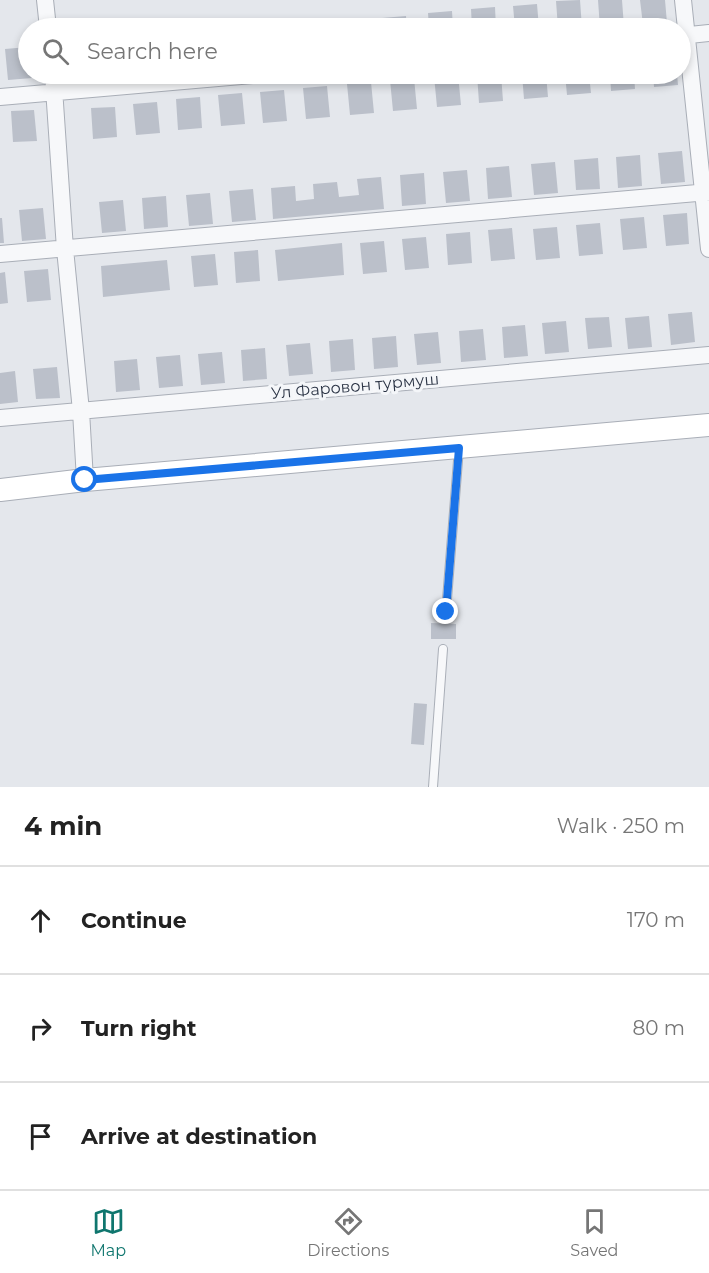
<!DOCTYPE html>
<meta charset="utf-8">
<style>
:root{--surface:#fff;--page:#f6f6f6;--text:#222;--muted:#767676;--line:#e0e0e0;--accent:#0f766e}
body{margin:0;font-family:Montserrat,sans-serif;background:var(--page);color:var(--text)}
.stop{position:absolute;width:18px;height:18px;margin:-14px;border:4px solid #1a73e8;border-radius:50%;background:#fff}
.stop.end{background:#1a73e8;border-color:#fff;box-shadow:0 2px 6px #0008}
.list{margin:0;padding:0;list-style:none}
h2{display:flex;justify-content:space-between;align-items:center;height:78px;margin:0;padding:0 24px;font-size:26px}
h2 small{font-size:20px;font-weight:400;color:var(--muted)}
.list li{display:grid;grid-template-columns:39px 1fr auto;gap:18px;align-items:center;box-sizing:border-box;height:108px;padding:0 24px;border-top:2px solid var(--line)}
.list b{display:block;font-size:22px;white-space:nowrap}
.list em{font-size:20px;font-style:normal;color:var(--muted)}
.icon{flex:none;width:33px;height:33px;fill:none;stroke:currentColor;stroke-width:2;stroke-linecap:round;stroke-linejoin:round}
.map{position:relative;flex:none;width:709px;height:787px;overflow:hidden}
.search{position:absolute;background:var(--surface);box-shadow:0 3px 9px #0003;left:18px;right:18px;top:18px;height:66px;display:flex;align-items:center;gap:15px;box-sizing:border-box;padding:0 21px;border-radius:33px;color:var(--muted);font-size:22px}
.sheet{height:402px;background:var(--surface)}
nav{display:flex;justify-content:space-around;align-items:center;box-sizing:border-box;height:84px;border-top:2px solid var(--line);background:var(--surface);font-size:16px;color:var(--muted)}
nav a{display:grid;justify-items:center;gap:3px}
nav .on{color:var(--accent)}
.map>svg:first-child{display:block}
.building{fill:#bbc0ca}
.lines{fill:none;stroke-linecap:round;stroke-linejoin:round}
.lane-casing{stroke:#a9aeb7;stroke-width:10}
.street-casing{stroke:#a9aeb7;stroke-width:18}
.secondary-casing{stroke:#a9aeb7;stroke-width:24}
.lane{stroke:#f7f8fa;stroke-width:8}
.street{stroke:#f7f8fa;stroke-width:16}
.secondary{stroke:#fff;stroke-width:22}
.route{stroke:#1a73e8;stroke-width:8}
.labels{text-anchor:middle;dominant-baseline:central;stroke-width:6;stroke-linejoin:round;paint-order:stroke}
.street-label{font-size:16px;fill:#2b3445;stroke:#f4f6f9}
</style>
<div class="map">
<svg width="709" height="787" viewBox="0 0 709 787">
<rect width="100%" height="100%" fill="#e4e7ec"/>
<path class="building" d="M580,0L582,28H558L556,1Z
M598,0H622L624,27L600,28Z
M640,0H665L667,23L643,25Z
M537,4L539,28H515L513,6Z
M495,7L496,28H472L471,9Z
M452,11L453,28H429L428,13Z
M406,16L407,28H383L382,18Z
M363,20L364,28H340L339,22Z
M322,23L323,28H298V25Z
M28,47V74H31L32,78L8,80L5,49Z
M458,74L461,105L437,107L434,76Z
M477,74H501L503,101L479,103Z
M522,74H546L548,97L524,99Z
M565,74H589L591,93L567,95Z
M610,74H634L635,89L611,91Z
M653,74H677L678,85L654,87Z
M414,78L417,109L393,111L390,80Z
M371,82L374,113L350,115L347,84Z
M327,86L330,117L306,119L303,88Z
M284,90L287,121L263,123L260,92Z
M242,93L245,124L221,126L218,95Z
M200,97L202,128L178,130L176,99Z
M157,102L160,133L136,135L133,104Z
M115,107L117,137L93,139L91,108Z
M34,110L37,141L13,142L11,111Z
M682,151L685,182L661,184L658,153Z
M640,155L642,186L618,188L616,157Z
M598,158L600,189L576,190L574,160Z
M555,162L558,193L534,195L531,164Z
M509,166L512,197L488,199L486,168Z
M467,170L470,201L446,203L443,172Z
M424,173L426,204L402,206L400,175Z
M381,177L384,209L273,219L271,188L295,186L296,201L314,199L313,184L337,182L339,197L359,195L357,179Z
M253,189L256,220L232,222L229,191Z
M210,193L213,224L189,226L186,195Z
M166,196L168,227L144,229L142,198Z
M123,200L126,231L102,233L99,202Z
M43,208L46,239L22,241L19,210Z
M687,213L689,244L666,246L663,215Z
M644,217L647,248L623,250L620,219Z
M0,218H2L4,243H0Z
M600,223L603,254L579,256L576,225Z
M557,227L560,258L536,260L533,229Z
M512,228L515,259L491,261L488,230Z
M470,232L472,263L448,265L446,234Z
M426,237L429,268L405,270L402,239Z
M384,241L387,272L363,274L360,243Z
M342,243L344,275L278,281L275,250Z
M258,250L260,281L236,283L234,252Z
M215,254L218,285L194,287L191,256Z
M167,260L170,290L103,297L101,266Z
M48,269L51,300L27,302L24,271Z
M5,272L8,303L0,304V273Z
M692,312L695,342L671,345L668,314Z
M649,316L652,347L628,349L625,318Z
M609,317L612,347L588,349L585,318Z
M566,321L569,352L545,354L542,323Z
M525,325L528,356L504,358L502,327Z
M483,329L486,360L461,362L459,331Z
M438,332L441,363L417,365L414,334Z
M396,336L398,367L374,369L372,338Z
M353,339L355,370L331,372L329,341Z
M310,343L313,374L289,376L286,345Z
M265,348L267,379L243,381L241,350Z
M222,352L225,383L201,385L198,354Z
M180,355L183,386L159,388L156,357Z
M137,359L140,390L116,392L114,361Z
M57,367L60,398L36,399L33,369Z
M15,371L18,402L0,404V373Z
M431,623L456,624V639H431Z
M414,703L427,704L424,745L411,744Z"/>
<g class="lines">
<g class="lane-casing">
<path id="lane" d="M446,612L459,448
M433,787L443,649"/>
</g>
<g class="street-casing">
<path id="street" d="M45,0L48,28
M683,0L709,249
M680,36L709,33
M53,74L65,249L81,411L85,480
M0,97L265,74
M0,254L709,192
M0,418L709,355"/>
</g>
<g class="secondary-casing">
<path id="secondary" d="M0,490L85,480L709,425"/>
</g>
<use href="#lane" class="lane"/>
<use href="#street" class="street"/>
<use href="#secondary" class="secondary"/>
</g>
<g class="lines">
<path class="route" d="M85,480L459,448L446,612"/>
</g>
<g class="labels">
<g class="street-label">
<text transform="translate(355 386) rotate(-5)">Ул Фаровон турмуш</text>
</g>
</g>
</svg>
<div class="stop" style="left:85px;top:480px"></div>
<div class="stop end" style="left:446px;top:612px"></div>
<div class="search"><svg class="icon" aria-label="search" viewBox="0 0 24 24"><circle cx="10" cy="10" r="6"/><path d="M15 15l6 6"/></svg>Search here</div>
</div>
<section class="sheet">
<h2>4 min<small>Walk · 250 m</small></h2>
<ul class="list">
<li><svg class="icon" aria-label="ahead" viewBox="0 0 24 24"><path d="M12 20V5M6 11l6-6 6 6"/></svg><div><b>Continue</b></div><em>170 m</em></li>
<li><svg class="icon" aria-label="right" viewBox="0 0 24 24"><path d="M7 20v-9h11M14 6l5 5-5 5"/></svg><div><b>Turn right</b></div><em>80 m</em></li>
<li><svg class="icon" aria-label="arrive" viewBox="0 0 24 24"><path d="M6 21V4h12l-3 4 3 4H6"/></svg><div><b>Arrive at destination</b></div></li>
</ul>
</section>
<nav>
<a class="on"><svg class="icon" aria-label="map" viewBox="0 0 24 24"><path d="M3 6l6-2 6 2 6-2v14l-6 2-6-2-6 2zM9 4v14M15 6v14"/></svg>Map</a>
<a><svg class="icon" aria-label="directions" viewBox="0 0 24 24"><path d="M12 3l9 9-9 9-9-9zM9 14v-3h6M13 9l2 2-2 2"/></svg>Directions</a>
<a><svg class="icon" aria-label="saved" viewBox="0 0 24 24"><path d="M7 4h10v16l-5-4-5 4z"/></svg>Saved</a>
</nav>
